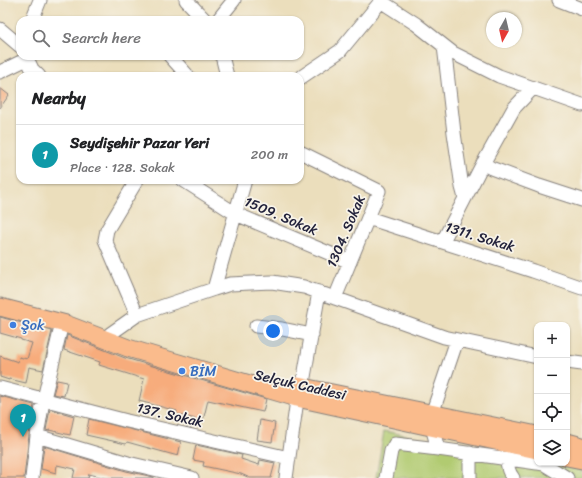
<!DOCTYPE html>
<meta charset="utf-8">
<style>
:root{--surface:#fff;--page:#f6f6f6;--text:#202124;--muted:#757577;--line:#e0e0e0;--accent:#7c3aed}
body{margin:0;font-family:Sriracha,sans-serif;background:var(--page);color:var(--text)}
.controls{position:absolute;right:12px;bottom:12px;display:grid;overflow:hidden;border-radius:8px;box-shadow:0 1px 3px #0004}
.controls button{width:36px;height:36px;display:grid;place-items:center;padding:0;border:0;border-bottom:1px solid var(--line);background:var(--surface);color:var(--text);font:20px sans-serif}
.compass{position:absolute;left:486px;top:12px;width:36px;height:36px;border-radius:50%;background:var(--surface);box-shadow:0 1px 3px #0004;rotate:188deg}
.you{position:absolute;left:273px;top:331px;width:14px;height:14px;margin:-10px;border:3px solid #fff;border-radius:50%;background:#1a73e8;box-shadow:0 0 0 6px #1a73e833}
.badge{display:grid;place-items:center;width:26px;height:26px;border-radius:50%;background:var(--accent);color:#fff;font-size:13px;font-weight:700}
.pin{position:absolute;translate:-50% -33px;filter:drop-shadow(0 1px 2px #0008)}
.pin::after{content:'';position:absolute;top:21px;width:14px;height:12px;background:inherit;clip-path:polygon(0 0,100% 0,50% 100%)}
.list{margin:0;padding:0;list-style:none}
h2{display:flex;justify-content:space-between;align-items:center;height:52px;margin:0;padding:0 16px;font-size:17px}
h2 small{font-size:13px;font-weight:400;color:var(--muted)}
.list li{display:grid;grid-template-columns:26px 1fr auto;gap:12px;align-items:center;box-sizing:border-box;height:60px;padding:0 16px;border-top:1px solid var(--line)}
.list b{display:block;font-size:15px;white-space:nowrap}
.list p{margin:0;font-size:13px;white-space:nowrap;color:var(--muted)}
.list em{font-size:13px;font-style:normal;color:var(--muted)}
.icon{flex:none;width:22px;height:22px;fill:none;stroke:currentColor;stroke-width:2;stroke-linecap:round;stroke-linejoin:round}
.map{position:relative;flex:none;width:582px;height:478px;overflow:hidden}
.search{position:absolute;background:var(--surface);box-shadow:0 1px 3px #0004;left:16px;top:16px;width:288px;height:44px;display:flex;align-items:center;gap:10px;box-sizing:border-box;padding:0 14px;border-radius:12px;color:var(--muted);font-size:15px}
.panel{position:absolute;background:var(--surface);box-shadow:0 1px 3px #0004;left:16px;top:72px;width:288px;height:112px;border-radius:12px}
.map>svg:first-child{display:block}
.green{fill:#b1cb71;stroke:#6a7656}
.building{fill:#f7ac7c}
.lines{fill:none;stroke-linecap:round;stroke-linejoin:round}
.minor-casing{stroke:#86807c;stroke-width:15}
.major-casing{stroke:#86807c;stroke-width:19}
.minor{stroke:#fff;stroke-width:13}
.major{stroke:#fabb8c;stroke-width:17}
.shop-dot{fill:#3f7fe0;stroke:#f7f3e8;stroke-width:1.5}
.labels{text-anchor:middle;dominant-baseline:central;stroke-width:3.5;stroke-linejoin:round;paint-order:stroke}
.street-label{font-size:14px;fill:#22223b;stroke:#f7f3e8}
.shop-label{font-size:14px;fill:#366cbe;stroke:#f7f3e8;text-anchor:start}
</style>
<div class="map">
<svg width="582" height="478" viewBox="0 0 582 478">
<rect width="100%" height="100%" fill="#f7f3e8"/>
<filter id="ink" filterUnits="userSpaceOnUse"><feTurbulence type="fractalNoise" baseFrequency=".025" numOctaves="2"/><feDisplacementMap in="SourceGraphic" scale="8" xChannelSelector="R" yChannelSelector="G"/><feConvolveMatrix kernelMatrix="1 2 1 2 8 2 1 2 1" color-interpolation-filters="sRGB"/></filter>
<filter id="wash" filterUnits="userSpaceOnUse"><feTurbulence type="fractalNoise" baseFrequency=".012" numOctaves="4" result="noise"/><feDisplacementMap in="SourceGraphic" scale="16" xChannelSelector="R" yChannelSelector="G"/><feGaussianBlur stdDeviation="0.9" result="paint"/><feColorMatrix in="noise" values="0 0 0 0 0 0 0 0 0 0 0 0 0 0 0 0 0 1.4 0 .05"/><feComposite in="paint" operator="in"/></filter>
<g filter="url(#wash)">
<rect width="100%" height="100%" fill="#ebdebc"/>
<path class="green" d="M384,431L582,470V478H376Z"/>
<g id="blocks">
<path class="building" d="M0,88L9,95L0,108Z
M0,317L52,331L43,370L29,367L26,383L9,379V380L0,377V356L18,362L19,357L27,359L32,343L21,340V339L0,333Z
M67,335L125,358L266,399L263,412L208,400L203,421L176,414L177,411L139,401L144,379L99,365L100,362L64,350Z
M57,380L67,382L64,396L53,394Z
M0,396L34,405L29,435L24,478H0Z
M50,409L74,416L70,435L49,430V431L46,430Z
M89,419L181,442L178,456L145,447L127,442L126,444L86,435Z
M260,420L275,423L272,442L257,440Z
M196,445L242,455L241,459L259,465L260,460L275,463L271,478H250L241,474L203,466L204,462L193,460Z
M44,446L126,471L154,477V478H105L89,474L88,478H73L75,469L57,465L56,473L41,469Z"/>
</g>
</g>
<g filter="url(#ink)">
<use href="#blocks" fill-opacity="0" stroke="#86807c" stroke-width="1"/>
<g class="lines">
<g class="minor-casing">
<path id="minor" d="M186,0L205,20
M559,0L582,9
M382,2L416,24L453,53L499,76L582,105
M32,20L40,0
M218,20L234,0
M0,29L20,46
M444,46L454,133L462,187L465,198
M26,56L32,69L39,76
M170,56L188,76
M222,56L227,76
M0,72L27,59
M300,78L340,51L382,0
M300,152L379,191L335,298
M483,163L491,168L539,186L582,200
M137,180L107,230L105,240L137,315
M183,180L236,214L350,262
M368,218L533,271L582,288
M439,241L445,237L480,169L514,108L533,88
M214,289L245,180
M256,326L282,329L312,335
M110,334L137,315L214,289L230,284L272,282L304,287L444,337L537,357
M567,362L582,364
M0,388L127,421L289,458
M432,414L457,340
M432,427L438,449L537,463
M37,436L128,463L192,478
M470,453V478
M507,458C507,466 508,472 513,478
M538,463L544,464L567,478
M32,478L37,436L42,407L62,323
M286,478L299,386L304,377L319,292
M386,478L391,451L395,444L438,449"/>
</g>
<g class="major-casing">
<path id="major" d="M0,307L66,324L128,348L297,398L537,450
M298,386L537,435
M567,442L582,446
M567,457L582,460"/>
</g>
<use href="#minor" class="minor"/>
<use href="#major" class="major"/>
</g>
</g>
<g class="shop-dot">
<circle cx="13" cy="325" r="4"/>
<circle cx="182" cy="371" r="4"/>
</g>
<g class="labels">
<g class="street-label">
<text transform="translate(281 216) rotate(23)">1509. Sokak</text>
<text transform="translate(346 231) rotate(-67)">1304. Sokak</text>
<text transform="translate(480 237) rotate(17)">1311. Sokak</text>
<text transform="translate(300 385) rotate(13)">Selçuk Caddesi</text>
<text transform="translate(170 415) rotate(13)">137. Sokak</text>
</g>
<g class="shop-label">
<text x="21" y="325">Şok</text>
<text x="190" y="371">BİM</text>
</g>
</g>
</svg>
<div class="controls">
<button>+</button>
<button>−</button>
<button><svg class="icon" aria-label="locate" viewBox="0 0 24 24"><circle cx="12" cy="12" r="6"/><path d="M12 2v4M12 18v4M2 12h4M18 12h4"/></svg></button>
<button><svg class="icon" aria-label="layers" viewBox="0 0 24 24"><path d="M12 4l9 5-9 5-9-5zM3 14l9 5 9-5"/></svg></button>
</div>
<svg class="compass" viewBox="-18 -18 36 36"><path d="M0-13l5 13h-10z" fill="#e53935"/><path d="M0 13l5-13h-10z" fill="#757577"/></svg>
<div class="you"></div>
<div class="pin badge" style="left:23px;top:437px;background:#0f9aa8">1</div>
<div class="search"><svg class="icon" aria-label="search" viewBox="0 0 24 24"><circle cx="10" cy="10" r="6"/><path d="M15 15l6 6"/></svg>Search here</div>
<section class="panel">
<h2>Nearby<small></small></h2>
<ul class="list">
<li><span class="badge" style="background:#0f9aa8">1</span><div><b>Seydişehir Pazar Yeri</b><p>Place · 128. Sokak</p></div><em>200 m</em></li>
</ul>
</section>
</div>
